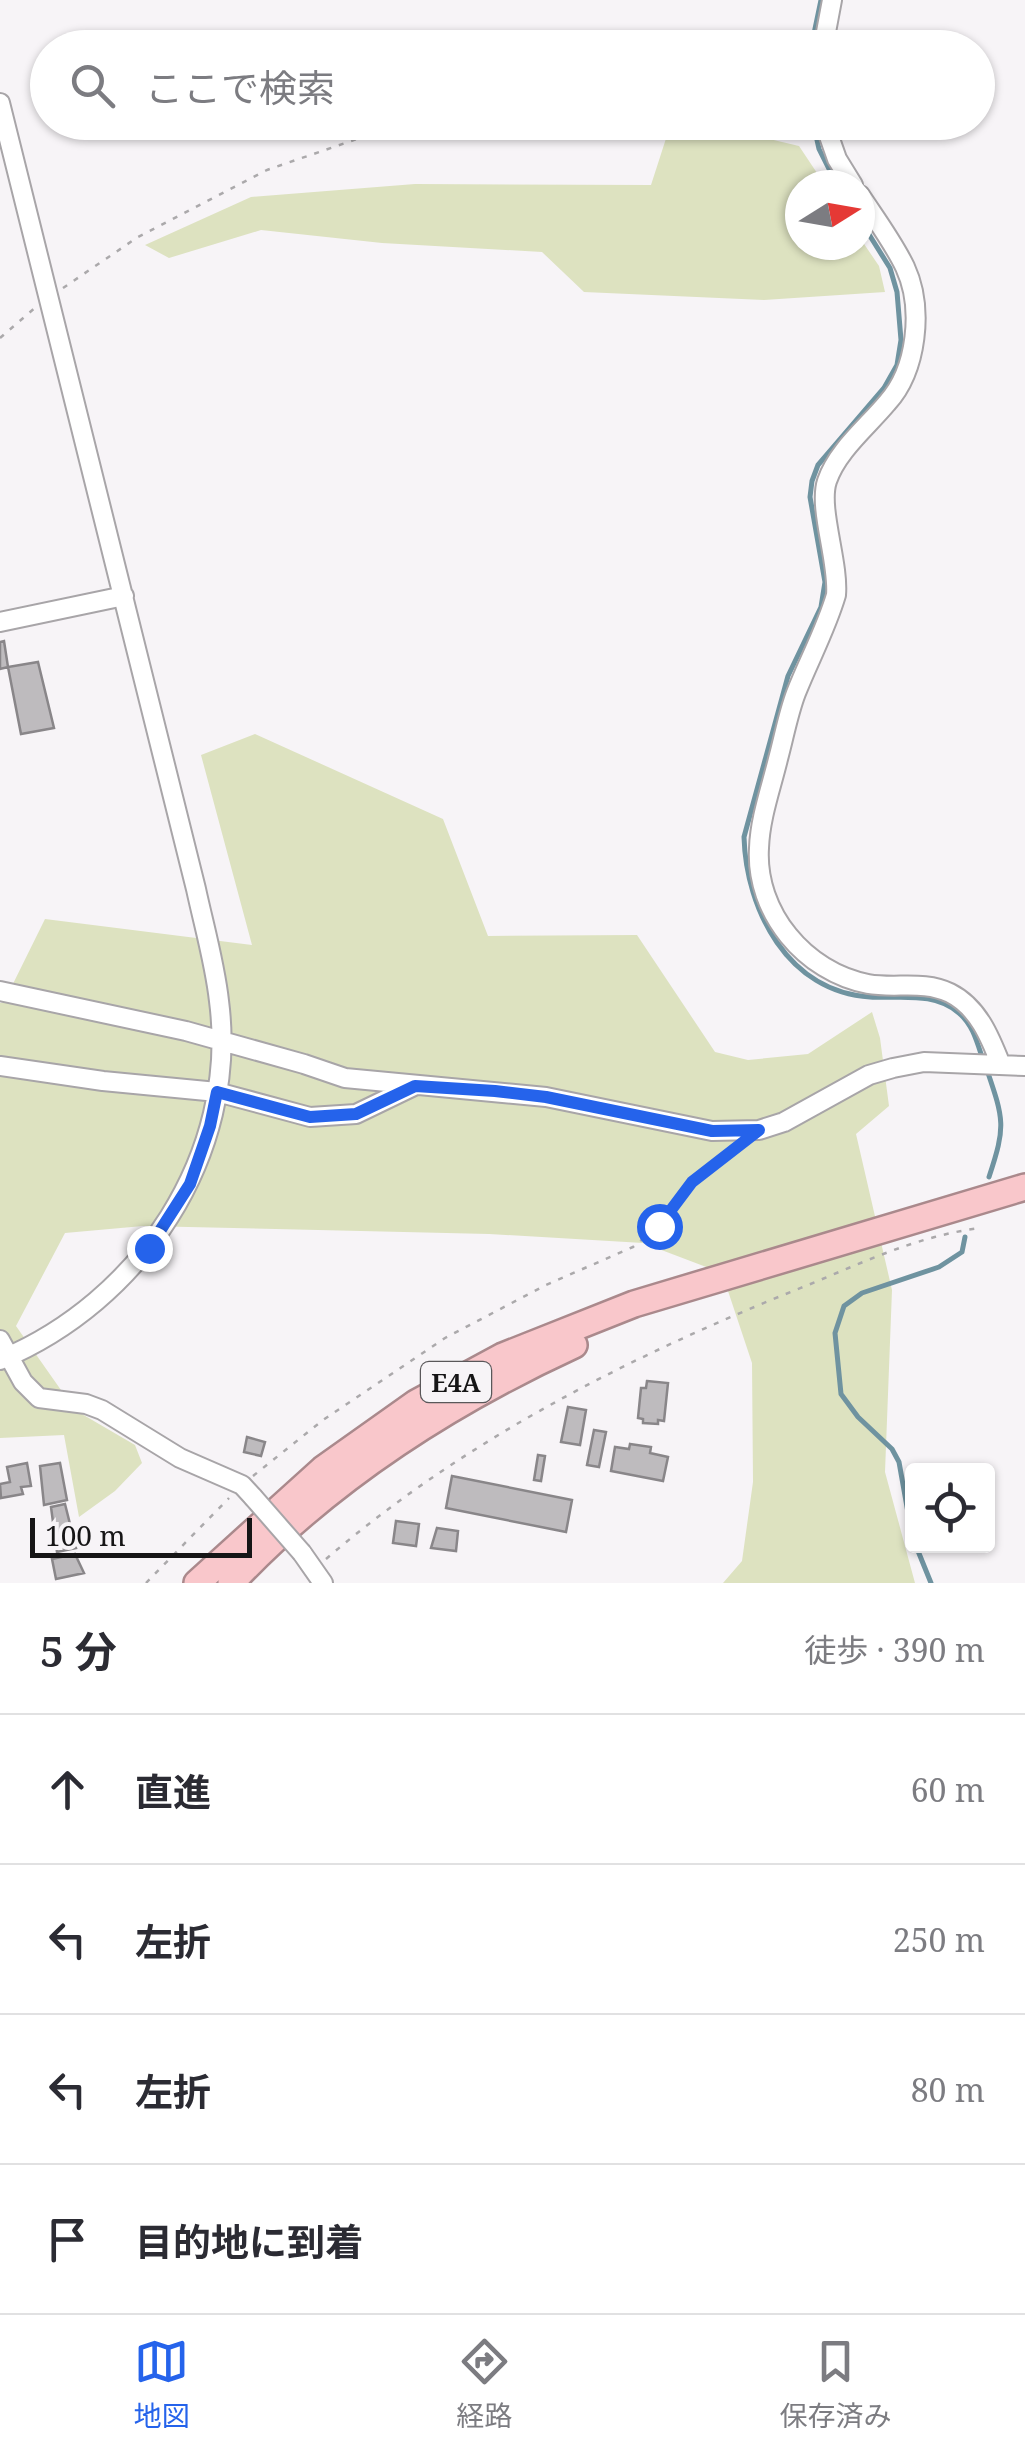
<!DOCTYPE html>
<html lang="ja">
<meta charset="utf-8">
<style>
:root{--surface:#fff;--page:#f2f2f3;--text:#2b2b33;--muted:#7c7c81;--line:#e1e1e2;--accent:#2563eb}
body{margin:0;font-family:"Noto Serif","Noto Sans JP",serif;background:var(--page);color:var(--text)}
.controls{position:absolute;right:30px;bottom:30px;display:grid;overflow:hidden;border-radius:10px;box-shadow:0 2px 8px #0004}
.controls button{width:90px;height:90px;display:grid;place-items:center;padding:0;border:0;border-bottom:2px solid var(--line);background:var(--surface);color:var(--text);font:50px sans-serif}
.compass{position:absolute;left:785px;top:170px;width:90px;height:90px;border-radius:50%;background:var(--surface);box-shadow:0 2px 8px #0004;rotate:79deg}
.scale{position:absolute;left:30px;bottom:25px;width:222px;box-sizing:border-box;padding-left:10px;border:5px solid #161516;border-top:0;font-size:28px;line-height:35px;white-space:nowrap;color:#161516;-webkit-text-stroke:8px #f7f4f7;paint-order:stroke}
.stop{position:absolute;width:30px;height:30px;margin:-22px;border:8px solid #2563eb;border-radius:50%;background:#fff}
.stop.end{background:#2563eb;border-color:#fff;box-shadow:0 2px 10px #0008}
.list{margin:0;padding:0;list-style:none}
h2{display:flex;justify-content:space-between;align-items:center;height:130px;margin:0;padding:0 40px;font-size:42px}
h2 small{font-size:32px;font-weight:400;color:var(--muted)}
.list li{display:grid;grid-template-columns:65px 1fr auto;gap:30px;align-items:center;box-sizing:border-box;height:150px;padding:0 40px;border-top:2px solid var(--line)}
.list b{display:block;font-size:38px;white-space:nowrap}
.list em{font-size:32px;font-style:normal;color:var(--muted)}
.icon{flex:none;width:55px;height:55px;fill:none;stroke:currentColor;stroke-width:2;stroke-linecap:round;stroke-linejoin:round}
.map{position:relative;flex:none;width:1025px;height:1583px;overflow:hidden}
.search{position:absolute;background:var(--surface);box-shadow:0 2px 8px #0004;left:30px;right:30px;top:30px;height:110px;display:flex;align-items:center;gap:25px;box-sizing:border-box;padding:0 35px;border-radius:55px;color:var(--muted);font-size:38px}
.sheet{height:730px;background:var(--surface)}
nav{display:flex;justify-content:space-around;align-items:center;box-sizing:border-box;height:140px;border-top:2px solid var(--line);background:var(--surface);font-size:28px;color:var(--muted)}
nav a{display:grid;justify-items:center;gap:5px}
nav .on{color:var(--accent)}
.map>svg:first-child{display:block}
.green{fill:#dde2c0}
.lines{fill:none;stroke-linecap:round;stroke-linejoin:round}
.stream{stroke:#6f93a0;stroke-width:5}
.building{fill:#bebbbe;stroke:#898689;stroke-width:2.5}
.minor-casing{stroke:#a8a5a8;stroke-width:22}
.highway-casing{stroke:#aa898c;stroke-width:30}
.path{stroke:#aba9ab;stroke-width:2.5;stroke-dasharray:5 8;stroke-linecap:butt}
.minor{stroke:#fff;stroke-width:18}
.highway{stroke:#f9c7cb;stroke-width:25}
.minor-bridge-casing{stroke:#a8a5a8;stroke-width:22;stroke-linecap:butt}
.minor-bridge{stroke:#fff;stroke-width:18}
.route{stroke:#2563eb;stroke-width:12}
.labels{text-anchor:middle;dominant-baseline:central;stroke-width:8;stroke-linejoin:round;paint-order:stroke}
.shield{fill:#f7f4f7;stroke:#5a585a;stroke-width:2.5}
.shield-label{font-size:25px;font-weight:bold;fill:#161516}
</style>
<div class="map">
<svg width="1025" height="1583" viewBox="0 0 1025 1583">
<rect width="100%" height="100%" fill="#f7f4f7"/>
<path class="green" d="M671,123H701L799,146L825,185H800V245H860V238L879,266L885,292L764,300L584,292L542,252L382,243L261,230L169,258L145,245L251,197L415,184L651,185Z
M255,734L443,819L488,936L637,935L715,1052L748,1060L808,1054L872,1012L880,1038L889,1106L856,1134L892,1290L885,1472L915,1583H723L742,1561L753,1482L752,1363L722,1273L643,1243L489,1234L143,1226L65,1233L16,1326L75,1410L135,1445L142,1463L115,1491L79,1517L64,1435L0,1438V1003L4,1002L45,919L252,945L201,755Z"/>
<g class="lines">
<path class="stream" d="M811,48L821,0
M813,122L819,149L837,185
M860,220L890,268L897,292L901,340L897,365L884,388L818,465L812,481L810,497L825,582L821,607L788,676L744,837C746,910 788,992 870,997C900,999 934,991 959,1013C973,1025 977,1042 983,1060
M987,1070C1004,1120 1006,1126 989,1177
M912,1535L899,1462L892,1449L858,1417L841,1394L835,1333L844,1306L862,1293L939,1267L962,1252L965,1237
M916,1546L931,1583"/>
</g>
<path class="building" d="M4,641L8,667L0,669V642Z
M38,662L54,728L21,734L8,667Z
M647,1381L668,1383L664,1421L658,1420V1424L643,1423V1419L638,1418L641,1388H646Z
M568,1407L586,1410L580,1445L561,1442Z
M594,1430L606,1432L599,1467L587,1465Z
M247,1437L265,1442L261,1456L244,1452Z
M630,1444L651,1447L650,1453L668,1457L663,1481L611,1471L615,1447L629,1449Z
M538,1455L545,1456L541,1481L534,1480Z
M27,1463L31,1486L21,1487L23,1494L1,1498L0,1484L10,1482L7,1467Z
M60,1463L67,1500L44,1505L40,1466Z
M452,1476L572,1500L566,1532L446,1508Z
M65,1504L76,1548L57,1552L51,1507Z
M396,1521L419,1524L416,1546L393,1543Z
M437,1528L458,1531L456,1551L431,1548Z
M75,1554L84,1573L56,1579L52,1559Z"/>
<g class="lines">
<g class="minor-casing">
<path id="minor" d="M823,48L832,0
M0,103L196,889C204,926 215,964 219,1001C239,1155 140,1302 0,1360
M824,122L837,159L853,185
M860,195C875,218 893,242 905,267C924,308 917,370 887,403C867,427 837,451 827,481C818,508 839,562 836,595C826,629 809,660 796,693C788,714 784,737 778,759C771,788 760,818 759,848C755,912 805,972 868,984C896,989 923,980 950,993C978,1007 990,1037 1001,1065
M0,622L124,596
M0,991L186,1031L304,1064L345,1078L546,1097L712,1131L759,1130L784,1122L869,1075L893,1068L924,1062L1025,1066
M0,1066L103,1081L217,1092L310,1117L356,1114L414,1086
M0,1340L23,1382L39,1398L86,1404L102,1410L180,1458L242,1485L253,1497
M302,1553L323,1583"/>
</g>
<g class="highway-casing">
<path id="highway" d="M197,1583L323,1469L416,1403L503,1356L634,1304L1025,1187
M231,1583C327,1481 448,1403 574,1345"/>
</g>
<path class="path" d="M63,288L138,237L267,170L406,122
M0,338L36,307
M253,1476L323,1420L445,1338L546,1285L633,1247L659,1226L693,1182L739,1148
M326,1559C468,1437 635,1354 808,1285C864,1262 920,1235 981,1228
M146,1583L229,1498"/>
<use href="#minor" class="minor"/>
<use href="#highway" class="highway"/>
<g class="minor-bridge-casing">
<path id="minor-bridge" d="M253,1497L302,1553"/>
</g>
<use href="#minor-bridge" class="minor-bridge"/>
</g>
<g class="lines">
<path class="route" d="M149,1248L190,1184L210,1126L217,1092L310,1117L356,1114L415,1086L495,1091L546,1097L712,1131L759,1130L692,1182L659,1226"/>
</g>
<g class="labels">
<rect class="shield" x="421" y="1362" width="70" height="40" rx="8"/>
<g class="shield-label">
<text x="456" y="1382">E4A</text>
</g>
</g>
</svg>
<div class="controls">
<button><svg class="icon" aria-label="locate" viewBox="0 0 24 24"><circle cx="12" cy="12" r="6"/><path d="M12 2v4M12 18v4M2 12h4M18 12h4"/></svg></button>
</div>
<svg class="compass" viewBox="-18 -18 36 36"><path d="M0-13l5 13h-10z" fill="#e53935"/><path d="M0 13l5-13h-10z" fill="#7c7c81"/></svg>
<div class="scale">100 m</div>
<div class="stop" style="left:659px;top:1226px"></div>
<div class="stop end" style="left:149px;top:1248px"></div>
<div class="search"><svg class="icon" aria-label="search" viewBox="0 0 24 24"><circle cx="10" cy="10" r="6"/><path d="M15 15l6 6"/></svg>ここで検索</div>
</div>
<section class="sheet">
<h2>5 分<small>徒歩 · 390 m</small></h2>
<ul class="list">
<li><svg class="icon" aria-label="ahead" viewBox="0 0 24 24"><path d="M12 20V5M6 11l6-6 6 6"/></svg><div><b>直進</b></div><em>60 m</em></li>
<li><svg class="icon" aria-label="left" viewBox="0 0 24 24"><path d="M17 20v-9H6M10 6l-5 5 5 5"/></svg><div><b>左折</b></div><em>250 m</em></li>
<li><svg class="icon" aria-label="left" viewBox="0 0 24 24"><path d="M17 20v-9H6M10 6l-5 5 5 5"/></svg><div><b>左折</b></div><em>80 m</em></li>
<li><svg class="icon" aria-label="arrive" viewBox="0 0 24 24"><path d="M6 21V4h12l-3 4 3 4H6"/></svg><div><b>目的地に到着</b></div></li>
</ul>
</section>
<nav>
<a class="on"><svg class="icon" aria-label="map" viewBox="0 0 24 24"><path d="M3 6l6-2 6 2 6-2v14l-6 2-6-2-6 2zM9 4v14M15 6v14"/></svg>地図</a>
<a><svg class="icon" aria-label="directions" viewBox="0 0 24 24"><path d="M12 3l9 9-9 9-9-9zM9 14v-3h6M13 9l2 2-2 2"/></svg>経路</a>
<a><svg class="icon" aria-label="saved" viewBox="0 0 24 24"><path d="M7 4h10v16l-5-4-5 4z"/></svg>保存済み</a>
</nav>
